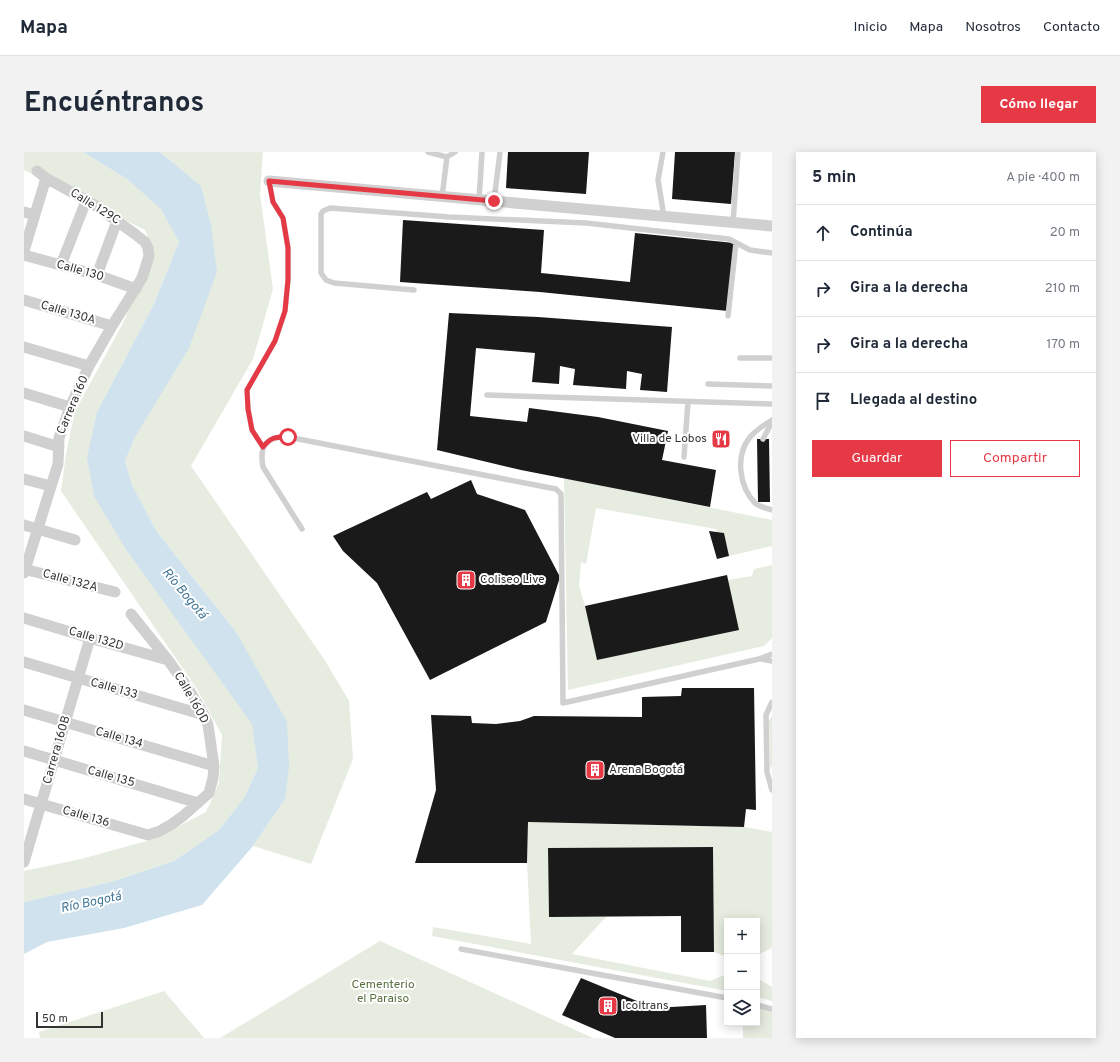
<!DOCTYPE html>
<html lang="es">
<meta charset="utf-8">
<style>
:root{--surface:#fff;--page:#f2f2f3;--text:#1f2937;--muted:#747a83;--line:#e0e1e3;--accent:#e63946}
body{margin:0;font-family:Overpass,sans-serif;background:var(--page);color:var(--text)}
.controls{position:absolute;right:12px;bottom:12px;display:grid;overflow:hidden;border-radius:0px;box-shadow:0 2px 10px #0003}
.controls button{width:36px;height:36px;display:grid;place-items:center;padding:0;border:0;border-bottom:1px solid var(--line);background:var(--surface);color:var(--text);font:20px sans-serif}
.scale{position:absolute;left:12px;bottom:10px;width:67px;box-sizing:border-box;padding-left:4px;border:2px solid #333;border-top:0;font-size:11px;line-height:14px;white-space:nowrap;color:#333;-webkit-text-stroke:3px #fff;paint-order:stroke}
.stop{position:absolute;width:12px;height:12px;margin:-9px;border:3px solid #e63946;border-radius:50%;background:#fff}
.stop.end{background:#e63946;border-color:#fff;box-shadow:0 1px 4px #0008}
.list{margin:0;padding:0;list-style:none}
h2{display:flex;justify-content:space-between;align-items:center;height:52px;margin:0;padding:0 16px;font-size:17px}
h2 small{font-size:13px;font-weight:400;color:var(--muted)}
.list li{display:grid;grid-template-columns:26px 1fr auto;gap:12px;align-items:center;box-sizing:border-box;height:56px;padding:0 16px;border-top:1px solid var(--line)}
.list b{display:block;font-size:15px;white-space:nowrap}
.list em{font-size:13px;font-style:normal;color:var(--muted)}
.actions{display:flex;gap:8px;padding:12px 16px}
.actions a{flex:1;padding:9px 0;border:1px solid var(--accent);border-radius:0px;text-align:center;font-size:14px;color:var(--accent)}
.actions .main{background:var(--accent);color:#fff}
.icon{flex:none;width:22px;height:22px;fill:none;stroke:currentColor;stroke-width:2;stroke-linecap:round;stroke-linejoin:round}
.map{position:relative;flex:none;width:748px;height:886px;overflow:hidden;border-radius:0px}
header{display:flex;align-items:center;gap:24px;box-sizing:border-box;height:56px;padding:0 20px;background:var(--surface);border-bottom:1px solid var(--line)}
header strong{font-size:19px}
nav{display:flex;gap:22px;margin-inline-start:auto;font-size:14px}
.intro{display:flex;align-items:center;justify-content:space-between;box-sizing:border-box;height:96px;padding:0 24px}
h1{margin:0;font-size:28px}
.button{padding:10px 18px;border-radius:0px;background:var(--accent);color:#fff;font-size:14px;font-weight:700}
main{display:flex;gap:24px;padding:0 24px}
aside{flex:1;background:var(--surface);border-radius:0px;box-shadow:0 2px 10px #0003}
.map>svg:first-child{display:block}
.green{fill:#e6ecdf}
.water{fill:#cfe2ee}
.building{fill:#1a1a1a}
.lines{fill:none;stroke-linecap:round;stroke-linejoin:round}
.lane{stroke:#d0d0d0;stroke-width:5.5}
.street{stroke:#d0d0d0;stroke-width:11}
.route{stroke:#e63946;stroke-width:5}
.labels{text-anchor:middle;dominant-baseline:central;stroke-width:4;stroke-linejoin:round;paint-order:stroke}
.street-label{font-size:12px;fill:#333;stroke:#fff}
.poi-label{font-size:12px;fill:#333;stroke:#fff;text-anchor:start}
.park-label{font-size:12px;fill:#56703f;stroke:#fff}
.water-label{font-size:13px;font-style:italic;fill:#3f7597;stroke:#fff}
</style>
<header>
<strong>Mapa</strong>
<nav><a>Inicio</a><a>Mapa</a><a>Nosotros</a><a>Contacto</a></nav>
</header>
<div class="intro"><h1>Encuéntranos</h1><a class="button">Cómo llegar</a></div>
<main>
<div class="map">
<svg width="748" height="886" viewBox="0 0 748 886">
<rect width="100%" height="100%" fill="#fff"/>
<path class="green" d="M0,0H59L103,27L138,57L155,90L129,154L73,260L103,399L229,572L234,616L220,646L195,678L150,709L87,730L0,750V719L57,707L130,687L182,660L195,631L198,583L173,537L37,339L42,302L51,259L98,173L130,101L121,78L0,18Z
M136,0H239L236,42L249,137L229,207L167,314L300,507L325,549L329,607L287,712L229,694L261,647L212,480L133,380L108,333L101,309L111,285L177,34Z
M540,326L748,368V394L705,404L700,381L693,380L692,377L572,356L562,412L557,410L555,434L561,454L573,508L712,478L704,428L728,424L730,417L748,413V486L740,494L544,538Z
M748,564V616L746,614L745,568Z
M504,670L720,675L748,680V796L733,803V769H703V805L690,800L689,695L524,696L525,765H582L548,802L686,829L703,822V839L408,784L409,775L507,792L503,711Z
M356,789L569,886H196Z
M733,826L748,835V849L733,845Z
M140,839L180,886H16L15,880Z
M733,856L748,859V886H719V871H733Z"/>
<path class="water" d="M59,0H136L177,34L187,73L193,120L165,196L111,285L101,309L108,333L133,380L212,480L263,570L265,615L261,647L229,694L178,753L100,776L23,790L0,802V750L87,730L150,709L195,678L220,646L234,616L228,572L103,399L70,344L63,306L73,260L129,154L155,90L137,57L103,27Z"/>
<path class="building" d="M484,0H565L562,42L482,36Z
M651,0H711L707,52L648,47Z
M379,68L520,78L517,121L606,130L611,81L710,91L704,159L516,140L376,130Z
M425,161L514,165L648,175L643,240L616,238L618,222L603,219L602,237L549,233L551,217L536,214L535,232L508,230L511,201L452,196L446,264L503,270L505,256L574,265L644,279L638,308L692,318L686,355L497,318L413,298Z
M733,287H745L746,350H734Z
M447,328L453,342L501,358L536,425L522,470L406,528L353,431L319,399L309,384L403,340L407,347Z
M685,379L700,381L705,404L693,407Z
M703,423L715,478L573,508L561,454Z
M658,536H730L732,658L722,657L720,675L504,670L503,711H391L412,638L407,563L447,564L448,571L472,572L496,569L510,564L618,565V545L657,544Z
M689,695L690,800H657V764L525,765L524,696Z
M557,826L630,856L682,853L683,886H591L538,863Z"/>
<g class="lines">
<path class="lane" d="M404,0L423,5L418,45
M639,0L634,28L640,65
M423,5L431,0
M455,48L458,0
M470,49L476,0
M709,71L714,0
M390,138L310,131L302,128L297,121V62L299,59L306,56L425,65L562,71L705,87L726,98L748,101
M704,164L712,91
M716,206H748
M684,232L748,234
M463,243L748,252
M748,268C740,273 732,278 726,285C711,304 715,334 731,351C735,355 743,356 748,358
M739,287L748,270
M239,295L228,278L224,257L223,238L251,189L261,159L264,128V96L259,66L249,50L245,29
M660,305L664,250
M278,377L239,315C235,294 242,284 264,285L532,337L537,342L539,551L735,507L748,502
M737,507L748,509
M748,550L742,563L743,620L748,638
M437,797L703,846
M733,853L748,857"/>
<path class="street" d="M245,29L748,74
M0,60L11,63
M0,99L22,26
M0,103L73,123L112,137
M37,113L62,49
M73,123L93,69
M0,148L88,174
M0,195L65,214
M0,241L46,255
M0,284L35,295
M0,327L27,334
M0,373L51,388
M0,417L91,440
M0,421L34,312L35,286L46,255L65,214L88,174L118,126L125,104L124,96L121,90L111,82L69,52L22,26L13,19
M0,466L66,486L144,508
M0,510L180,563
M0,558L190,614
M0,599L174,651
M0,647L124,683L136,679L148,672L159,664L185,641L189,626L190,614L184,573L180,563L164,536L144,508L107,462
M0,710L66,486"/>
</g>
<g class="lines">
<path class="route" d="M264,285C251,285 247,285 239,295L228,278L224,257L223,238L251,189L261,159L264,128V96L259,66L249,50L245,29L470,49"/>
</g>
<defs>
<g id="restaurant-square" transform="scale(1)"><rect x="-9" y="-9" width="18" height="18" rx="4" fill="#e63946" stroke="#fff"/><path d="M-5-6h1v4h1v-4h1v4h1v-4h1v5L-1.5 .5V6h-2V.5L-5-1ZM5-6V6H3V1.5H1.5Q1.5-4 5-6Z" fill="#fff"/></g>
<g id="building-square" transform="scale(1)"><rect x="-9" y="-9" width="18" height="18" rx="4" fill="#e63946" stroke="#fff"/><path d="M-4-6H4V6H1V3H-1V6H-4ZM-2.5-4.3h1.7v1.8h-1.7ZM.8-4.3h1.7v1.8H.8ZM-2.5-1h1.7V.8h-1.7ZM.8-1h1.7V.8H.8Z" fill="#fff"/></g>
</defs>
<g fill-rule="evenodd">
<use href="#restaurant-square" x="697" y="287"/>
<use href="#building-square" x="442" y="428"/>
<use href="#building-square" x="571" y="618"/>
<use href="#building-square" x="584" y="854"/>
</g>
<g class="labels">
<g class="street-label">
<text transform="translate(71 55) rotate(32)">Calle 129C</text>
<text transform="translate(56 119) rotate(16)">Calle 130</text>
<text transform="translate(44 161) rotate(16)">Calle 130A</text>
<text transform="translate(49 253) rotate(-67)">Carrera 160</text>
<text transform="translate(46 429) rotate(15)">Calle 132A</text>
<text transform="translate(72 487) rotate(16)">Calle 132D</text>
<text transform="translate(90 537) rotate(16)">Calle 133</text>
<text transform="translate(167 546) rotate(60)">Calle 160D</text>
<text transform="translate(95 586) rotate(16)">Calle 134</text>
<text transform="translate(33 598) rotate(-74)">Carrera 160B</text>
<text transform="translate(87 625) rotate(16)">Calle 135</text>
<text transform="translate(62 665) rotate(16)">Calle 136</text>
</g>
<g class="poi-label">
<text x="683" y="287" text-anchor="end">Villa de Lobos</text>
<text x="456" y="428">Coliseo Live</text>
<text x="585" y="618">Arena Bogotá</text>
<text x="598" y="854">Icoltrans</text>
</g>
<g class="park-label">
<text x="359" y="833">Cementerio<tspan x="359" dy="14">el Paraiso</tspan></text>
</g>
<g class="water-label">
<text transform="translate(160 442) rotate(50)">Río Bogotá</text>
<text transform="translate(67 751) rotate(-12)">Río Bogotá</text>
</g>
</g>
</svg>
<div class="controls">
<button>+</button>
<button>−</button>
<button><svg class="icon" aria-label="layers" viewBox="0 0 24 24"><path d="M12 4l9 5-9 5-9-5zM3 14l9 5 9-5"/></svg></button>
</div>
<div class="scale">50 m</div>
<div class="stop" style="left:264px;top:285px"></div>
<div class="stop end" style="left:470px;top:49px"></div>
</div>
<aside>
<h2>5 min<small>A pie · 400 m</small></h2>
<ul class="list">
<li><svg class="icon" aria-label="ahead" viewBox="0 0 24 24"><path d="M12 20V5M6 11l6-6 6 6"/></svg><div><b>Continúa</b></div><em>20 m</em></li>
<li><svg class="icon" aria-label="right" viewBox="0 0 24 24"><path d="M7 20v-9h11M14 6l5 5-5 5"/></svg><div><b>Gira a la derecha</b></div><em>210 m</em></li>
<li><svg class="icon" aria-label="right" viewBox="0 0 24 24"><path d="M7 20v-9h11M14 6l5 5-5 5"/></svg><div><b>Gira a la derecha</b></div><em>170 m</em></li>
<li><svg class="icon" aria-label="arrive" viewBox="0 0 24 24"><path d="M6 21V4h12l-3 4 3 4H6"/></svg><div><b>Llegada al destino</b></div></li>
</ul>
<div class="actions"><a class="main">Guardar</a><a>Compartir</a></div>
</aside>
</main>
